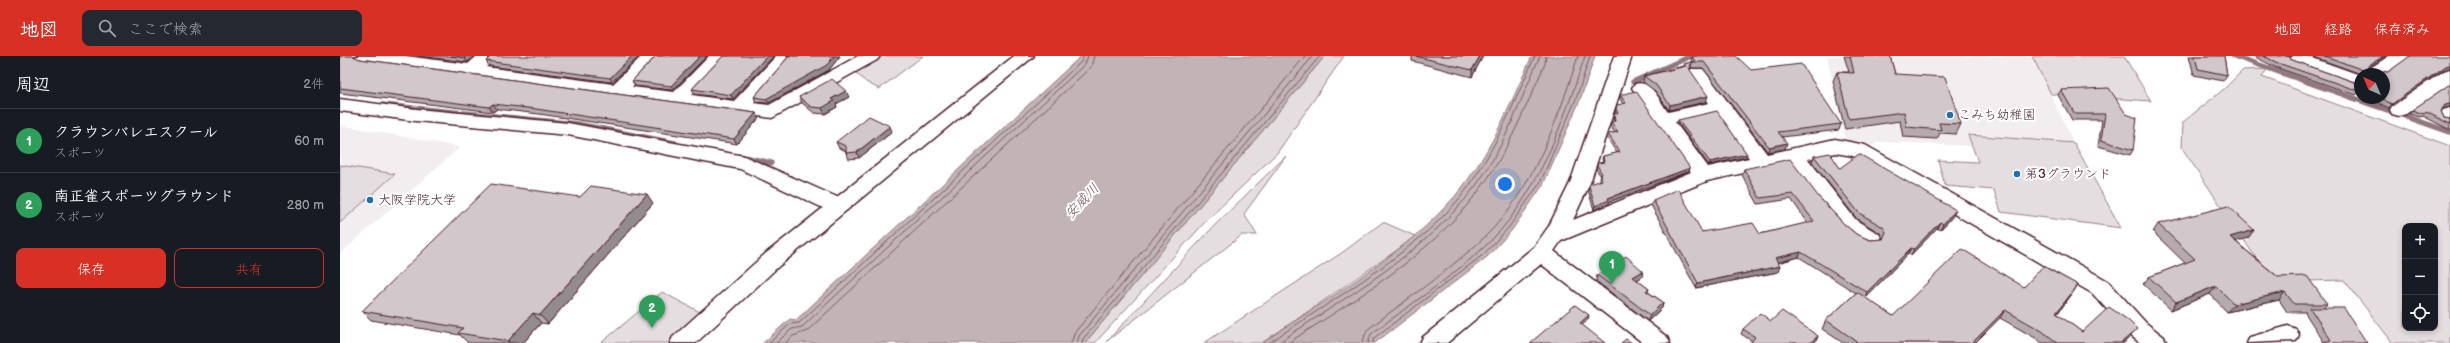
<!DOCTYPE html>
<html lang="ja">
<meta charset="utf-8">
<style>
:root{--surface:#171b24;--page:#242831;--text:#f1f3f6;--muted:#9ea1a6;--line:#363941;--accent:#d93025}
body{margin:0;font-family:"Balsamiq Sans","Klee One",sans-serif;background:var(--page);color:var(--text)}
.controls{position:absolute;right:12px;bottom:12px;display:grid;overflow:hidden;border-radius:8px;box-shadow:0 2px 6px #0003}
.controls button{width:36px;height:36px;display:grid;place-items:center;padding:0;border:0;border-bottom:1px solid var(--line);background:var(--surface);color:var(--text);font:20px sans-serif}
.compass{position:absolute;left:2014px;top:12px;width:36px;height:36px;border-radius:50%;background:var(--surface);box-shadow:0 2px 6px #0003;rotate:316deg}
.you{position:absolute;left:1165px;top:128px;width:14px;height:14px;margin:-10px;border:3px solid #fff;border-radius:50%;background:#1a73e8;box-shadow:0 0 0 6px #1a73e833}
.badge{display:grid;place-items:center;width:26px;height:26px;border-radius:50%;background:var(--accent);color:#fff;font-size:13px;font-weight:700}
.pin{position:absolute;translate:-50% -33px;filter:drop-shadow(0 1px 2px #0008)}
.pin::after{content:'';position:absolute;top:21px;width:14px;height:12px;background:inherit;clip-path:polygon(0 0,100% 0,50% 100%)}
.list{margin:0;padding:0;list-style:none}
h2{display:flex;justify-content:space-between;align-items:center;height:52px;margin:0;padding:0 16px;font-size:17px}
h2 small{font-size:13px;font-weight:400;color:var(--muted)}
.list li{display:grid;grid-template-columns:26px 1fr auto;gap:12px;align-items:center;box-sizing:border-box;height:64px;padding:0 16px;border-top:1px solid var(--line)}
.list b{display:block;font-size:15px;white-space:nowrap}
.list p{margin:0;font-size:13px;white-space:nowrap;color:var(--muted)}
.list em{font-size:13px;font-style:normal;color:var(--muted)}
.actions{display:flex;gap:8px;padding:12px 16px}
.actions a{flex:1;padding:9px 0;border:1px solid var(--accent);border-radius:8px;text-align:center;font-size:14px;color:var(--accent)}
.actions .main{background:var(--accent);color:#fff}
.icon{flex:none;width:22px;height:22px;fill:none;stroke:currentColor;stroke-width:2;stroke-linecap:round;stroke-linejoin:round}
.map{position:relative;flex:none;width:2110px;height:287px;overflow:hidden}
header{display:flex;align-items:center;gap:24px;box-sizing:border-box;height:56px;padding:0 20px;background:var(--accent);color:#fff}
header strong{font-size:19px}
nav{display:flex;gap:22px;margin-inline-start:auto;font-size:14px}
.search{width:280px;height:36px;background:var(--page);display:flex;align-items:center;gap:10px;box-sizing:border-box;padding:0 14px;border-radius:8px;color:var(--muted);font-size:15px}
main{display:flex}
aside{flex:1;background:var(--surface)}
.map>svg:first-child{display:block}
.built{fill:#f2eeef}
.green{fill:#e5dee0;stroke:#987e86;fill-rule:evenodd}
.water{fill:#c1b3b6;stroke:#91787e}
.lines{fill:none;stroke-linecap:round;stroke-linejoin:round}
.shore{stroke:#7a5a63;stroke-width:1}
.stream{stroke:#91787e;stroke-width:5.5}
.minor-casing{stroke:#4a1f2b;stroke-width:3}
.minor{fill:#fff;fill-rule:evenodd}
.wall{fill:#b5abaf;stroke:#4a1f2b}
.shaded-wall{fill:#938b8e;stroke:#4a1f2b}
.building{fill:#d2c7cb;stroke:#4a1f2b}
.poi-dot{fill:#1f6fb2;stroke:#fff;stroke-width:1.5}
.labels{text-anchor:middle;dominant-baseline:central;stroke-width:4;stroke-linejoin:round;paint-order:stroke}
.poi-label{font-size:13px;fill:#4a1f2b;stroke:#fff;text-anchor:start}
.water-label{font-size:14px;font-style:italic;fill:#74535c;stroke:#fff}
</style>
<header>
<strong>地図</strong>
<div class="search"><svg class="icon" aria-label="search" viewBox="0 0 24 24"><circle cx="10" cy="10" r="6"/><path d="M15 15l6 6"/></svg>ここで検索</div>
<nav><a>地図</a><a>経路</a><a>保存済み</a></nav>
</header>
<main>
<aside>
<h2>周辺<small>2件</small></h2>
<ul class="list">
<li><span class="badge" style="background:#2e9e5b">1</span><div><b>クラウンバレエスクール</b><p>スポーツ</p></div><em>60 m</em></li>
<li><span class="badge" style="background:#2e9e5b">2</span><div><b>南正雀スポーツグラウンド</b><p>スポーツ</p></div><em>280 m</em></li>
</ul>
<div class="actions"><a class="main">保存</a><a>共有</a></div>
</aside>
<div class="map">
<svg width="2110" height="287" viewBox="0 0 2110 287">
<rect width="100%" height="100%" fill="#fff"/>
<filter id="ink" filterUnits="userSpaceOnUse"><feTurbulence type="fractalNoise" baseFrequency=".025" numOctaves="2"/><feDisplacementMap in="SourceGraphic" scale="8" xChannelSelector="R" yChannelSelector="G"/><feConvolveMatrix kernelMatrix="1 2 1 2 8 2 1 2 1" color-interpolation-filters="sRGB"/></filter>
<g filter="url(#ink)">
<path class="built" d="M1487,0H1692L1734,87L1629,79L1632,90L1540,86L1529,91L1505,83Z
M0,69L120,91L0,198Z"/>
<path class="green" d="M540,0H583L539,33L526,26L514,15Z
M985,0H1004L937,97L866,165L755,287H745Z
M1692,0H1784L1811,45L1711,38Z
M1927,13L1922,21L2110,90V287H2053L2004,224L1932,226L1842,92L1843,66L1884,33L1903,14ZM2065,170H2095V272H2065Z
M1628,79L1734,87L1781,172L1661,156L1654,134L1605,130L1598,104L1638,106Z
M946,100L904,158L917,179H902L766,286L875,169Z
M0,109L55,118L0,167Z
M1043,166L1075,180L1057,194L922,287H864L1003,196Z
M322,236L360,256L328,287H261Z"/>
<path class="water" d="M741,0H985L745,287H423L450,263L456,264Z
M1192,0H1255L1240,44L1203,129L1172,174L1147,201L1035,287H922C989,241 1075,193 1124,129C1154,90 1172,44 1192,0Z"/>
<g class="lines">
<path class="shore" d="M429,287L450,268L459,267L742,5L743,0
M436,287L452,273L462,271L745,8L748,0
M445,287L453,280L467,275L751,11L754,0
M731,287L735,276L965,0
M737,287L739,280L973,0
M742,287L743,283L980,0
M929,287C991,244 1086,191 1129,130C1157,90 1175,44 1195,0
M938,287C1015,234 1108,185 1155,100C1173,68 1185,33 1200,0
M948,287C1015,243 1087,202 1137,137C1167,99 1185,52 1205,8L1206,0
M1022,287L1027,274C1063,246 1101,220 1135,190C1190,143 1217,67 1238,0
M1028,287L1031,278C1067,251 1106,225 1140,195C1196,146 1222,69 1245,0
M1033,287L1034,282L1144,198L1169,171L1200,127L1236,43L1250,0"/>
<path class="stream" d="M1894,0L2110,76
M1293,26L1351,0
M42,49L237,68L335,87
M400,100L431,107"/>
<g class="minor-casing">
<path id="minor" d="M15,0H65L128,8L137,0H157L146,11L273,28L302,0H321L292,31L334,36L369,0H388L352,39L394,45L436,0H455L413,47L429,49L518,0H540L537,4L432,62L24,6L18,4Z
M674,0H694L439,210L356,287H330L333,281L425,198L483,152L400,113L228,79L76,65L0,55V43L76,53L228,67L404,100L497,141Z
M1274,0H1292L1250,127L1233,164L1351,116L1292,32L1295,28C1311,23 1319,44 1328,56L1369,47L1348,17L1351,13H1363L1427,98L1495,83L1525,89L1768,225L1806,267L1824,281L1827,287H1800L1790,279L1752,237L1513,100L1495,97L1468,103L1516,164L1539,178L1542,183L1539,188C1508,198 1466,128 1449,107L1367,125L1221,185L1214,195L1327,281L1330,287H1303L1201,208L1107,287H1080L1083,281L1194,191L1209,170L1230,127ZM1377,57L1409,102L1368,111L1335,66Z
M1947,0H1967L2020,19V31L1949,6Z
M2049,0H2070L2044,19L2024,18L2027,14Z
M2110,13V28L2066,58L2059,60L2052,58L2050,54L2052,50L2104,15Z
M2110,52V66L2101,64L2099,60L2103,54Z
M1948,270L1956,273L1959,279L1956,285L1907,287L1910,281Z"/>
</g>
<use href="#minor" class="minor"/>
</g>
<path class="wall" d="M0,0H15V1L20,3L416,57L419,62L397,88L199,58L157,53L153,56L0,37Z
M77,0H135L128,6Z
M300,0L272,26L149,10L146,5Z
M316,0H367L333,34L295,30L292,25Z
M383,0H434L393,43L355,38L352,33Z
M449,0H500L489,14L429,47L416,46L414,41Z
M1072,0H1143L1132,21L1072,5Z
M1504,0H1550L1555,18L1621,68L1616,78L1600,77L1597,83L1563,81L1560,65L1505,73L1493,25L1497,16H1509Z
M1849,0H1884L1887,19L1883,25L1854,19Z
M1913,0H1950L1951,4L2020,28V38L2018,37L2016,39L1935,11Z
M1971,0H2047L2028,12L2026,15L2048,16L2110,0V12L2103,14L2049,52L2028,42H2044V18H2021Z
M1352,1L1411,14L1501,68L1499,74L1442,81L1445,93L1428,96L1363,12H1351L1349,13L1366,46L1329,54L1315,35L1303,26L1304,20L1343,10L1344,8L1351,6Z
M1721,34L1786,58L1793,94L1790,99L1758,90L1762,64H1732L1718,39Z
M1280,39L1350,112L1349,115L1269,146V148L1254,154L1248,134L1249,130L1260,125L1259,123L1260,119L1256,113L1257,109L1263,106L1262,103L1263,100L1277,97L1267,82L1268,78L1275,77L1270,70L1271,66L1274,65L1273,62L1274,58H1276L1275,56L1276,53L1283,48L1280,43Z
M459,41H509L496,48L497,51L485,58L474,57L462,47Z
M2103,53L2101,55L2104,62L2110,63V74L2083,60L2080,61L2069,58L2072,54Z
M1338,64L1406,101L1369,109L1338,67Z
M552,76L519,102L509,103L506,97V95L499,92L496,86Z
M1474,100L1500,112L1613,160L1600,174L1597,172L1571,199L1568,198L1525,242L1553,260L1684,231L1732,238L1717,258L1742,276L1790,281L1784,287H1702L1697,283L1660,262L1635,287H1503L1482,273L1486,264L1516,237L1459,201L1438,207V216L1356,232L1311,149L1313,144L1362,176L1420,178L1468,167L1451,143L1418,148L1402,119L1404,113L1478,140L1503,167L1516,178L1530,184L1543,183V182L1540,177L1517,163L1472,106Z
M240,141L313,147L208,268L201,267L183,287H131L127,286L120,279L31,264L22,255Z
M1818,168L1914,174L1908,182L1895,185L1938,221L1987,248L1984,252L2027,287L1984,286L1965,257L1966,256H1947L1939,244L1887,256L1870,238L1831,254L1803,228L1809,221L1845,207L1813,176Z
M1257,219L1302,221L1297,224L1309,233L1308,236L1323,246L1322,252L1308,265L1256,225Z
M1431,265L1478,280L1476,285L1474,287H1410L1412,285L1401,278L1403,273Z"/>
<path class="shaded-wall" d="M126,0H135L128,6L124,2Z
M292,0H300L272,26L270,22Z
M360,0H367L333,34L331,30Z
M427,0H434L393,43L391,39Z
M494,0H500L489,14L429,47L426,43Z
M1140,0H1143L1132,21V14Z
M2044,0H2047L2026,13L2029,9Z
M1352,6L1351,12L1346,17L1348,11Z
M2110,9V12L2103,14L2049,52L2052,48L2106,10Z
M506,35L509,41L496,48L497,51L485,58L482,52L491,43Z
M1368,40L1366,46L1329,54L1330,49Z
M153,48L157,53L153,56L149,51Z
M2110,48V51L2102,53L2105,49Z
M416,57L419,62L397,88L394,83Z
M550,70L552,76L519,102L517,96Z
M1447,87L1445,93L1428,96L1429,91Z
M1407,98L1406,101L1369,109L1370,106Z
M1350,112L1349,115L1269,146V148L1254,154L1255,150L1268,142Z
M307,138L313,147L208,268L200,259Z
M1616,154L1613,160L1600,174L1603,168Z
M1600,166L1597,172L1571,199L1574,193Z
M1914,174L1908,182L1884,189L1890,181Z
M1571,192L1568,198L1525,242L1527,236Z
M1461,196L1459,201L1433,208L1435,202Z
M1440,210L1438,216L1356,232L1358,227Z
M1303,215L1302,221L1292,227L1293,221Z
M1738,229L1732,238L1711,266L1716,257Z
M1876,230L1870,238L1831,254L1836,246Z
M1945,236L1939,244L1887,256L1894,248Z
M1323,246L1322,252L1308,265L1310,259Z
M1665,254L1660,262L1635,287H1632Z
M193,257L201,267L183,287H170L168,285Z
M1249,259L1248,264L1239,272L1240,267Z
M1797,273L1790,281L1784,287H1781Z
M1478,280L1476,285L1474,287H1470Z"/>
<path class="building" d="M0,0H13L20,3L416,57L394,83L196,53L153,48L149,51L0,32Z
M111,0H126L124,2Z
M151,0H292L270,22L146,5Z
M316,0H360L331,30L292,25Z
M383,0H427L391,39L352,33Z
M449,0H494L487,9L426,43L414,41Z
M1075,0H1140L1132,14Z
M1358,0H1396L1411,14L1461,8L1501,68L1438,76L1447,87L1429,91L1364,6H1352L1348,11L1368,40L1330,49L1316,29L1304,20L1346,10L1344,8L1355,5L1352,1Z
M1510,0H1550L1555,18L1605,21L1621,68L1599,67L1601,74L1567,71L1564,56L1509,63L1497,16L1514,17Z
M1855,0H1884L1887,19L1858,13Z
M1923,0H1950L1951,4L2020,28V33L2019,35L1938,7Z
M1985,0H2044L2029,9L2026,15L2048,16L2070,0H2110V9L2106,10L2052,48L2039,42H2044V18H2024L2023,14Z
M492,23L506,35L491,43L494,45L482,52L471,51L459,41Z
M2110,28V48L2105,49L2101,55L2104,62L2110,63V68L2086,56L2084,58L2072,54Z
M1769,32L1786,58L1797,62L1793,94L1761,84L1765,58H1735L1721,34Z
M1296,35L1350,112L1268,142L1269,144L1255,150L1249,130L1250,128L1262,124L1260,119L1262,118L1257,109L1258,107L1264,106L1263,100L1280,96L1268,78L1278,76L1271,66L1275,65L1274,58L1278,57L1276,53L1277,49L1286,47L1280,39Z
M1377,55L1407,98L1370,106L1338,64Z
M529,60L550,70L517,96L506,97V90L496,86Z
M1490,97L1500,112L1519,98L1616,154L1603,168L1600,166L1574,193L1571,192L1527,236L1461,196L1435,202L1440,210L1358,227L1313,144L1338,133L1362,176L1413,167L1420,178L1474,165L1453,138L1420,142L1404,113L1450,103L1478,140L1503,167L1516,178L1530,184L1543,183L1546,176L1543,171L1519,157L1474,100Z
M151,128L240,141L251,130L307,138L200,259L193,257L168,285L118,277L123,272L22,255Z
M1888,150L1914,174L1890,181L1938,221L1967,220L1987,248H1954L1945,236L1894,248L1876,230L1836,246L1809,221L1855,203L1818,168Z
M1622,193L1684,231L1703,210L1738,229L1716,257L1742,276L1769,251L1788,264L1797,273L1781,287H1718L1702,275L1665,254L1632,287H1519L1486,264L1517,236L1553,260Z
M1286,200L1303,215L1293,221L1309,233L1306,235L1323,246L1310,259L1257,219Z
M1235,249L1249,259L1240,267L1265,287H1190Z
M1970,252H2004L2027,287H1981L1991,284Z
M1442,255L1478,280L1470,287H1410L1415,281L1403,273L1420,257L1431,265Z
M1286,283L1292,287H1281Z"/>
</g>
<g class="poi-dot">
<circle cx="1610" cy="59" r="4"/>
<circle cx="1677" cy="118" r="4"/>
<circle cx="30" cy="144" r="4"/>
</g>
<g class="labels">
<g class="poi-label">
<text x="1618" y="59">こみち幼稚園</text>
<text x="1685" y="118">第3グラウンド</text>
<text x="38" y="144">大阪学院大学</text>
</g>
<g class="water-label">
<text transform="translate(742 145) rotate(-46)">安威川</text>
</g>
</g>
</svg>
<div class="controls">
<button>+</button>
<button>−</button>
<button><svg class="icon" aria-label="locate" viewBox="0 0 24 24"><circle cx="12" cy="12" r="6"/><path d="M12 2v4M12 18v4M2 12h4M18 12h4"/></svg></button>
</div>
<svg class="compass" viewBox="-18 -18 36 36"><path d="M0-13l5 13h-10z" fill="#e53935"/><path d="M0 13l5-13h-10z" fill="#9ea1a6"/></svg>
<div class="you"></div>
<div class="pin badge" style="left:1272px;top:228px;background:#2e9e5b">1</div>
<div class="pin badge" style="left:312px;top:272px;background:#2e9e5b">2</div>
</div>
</main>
